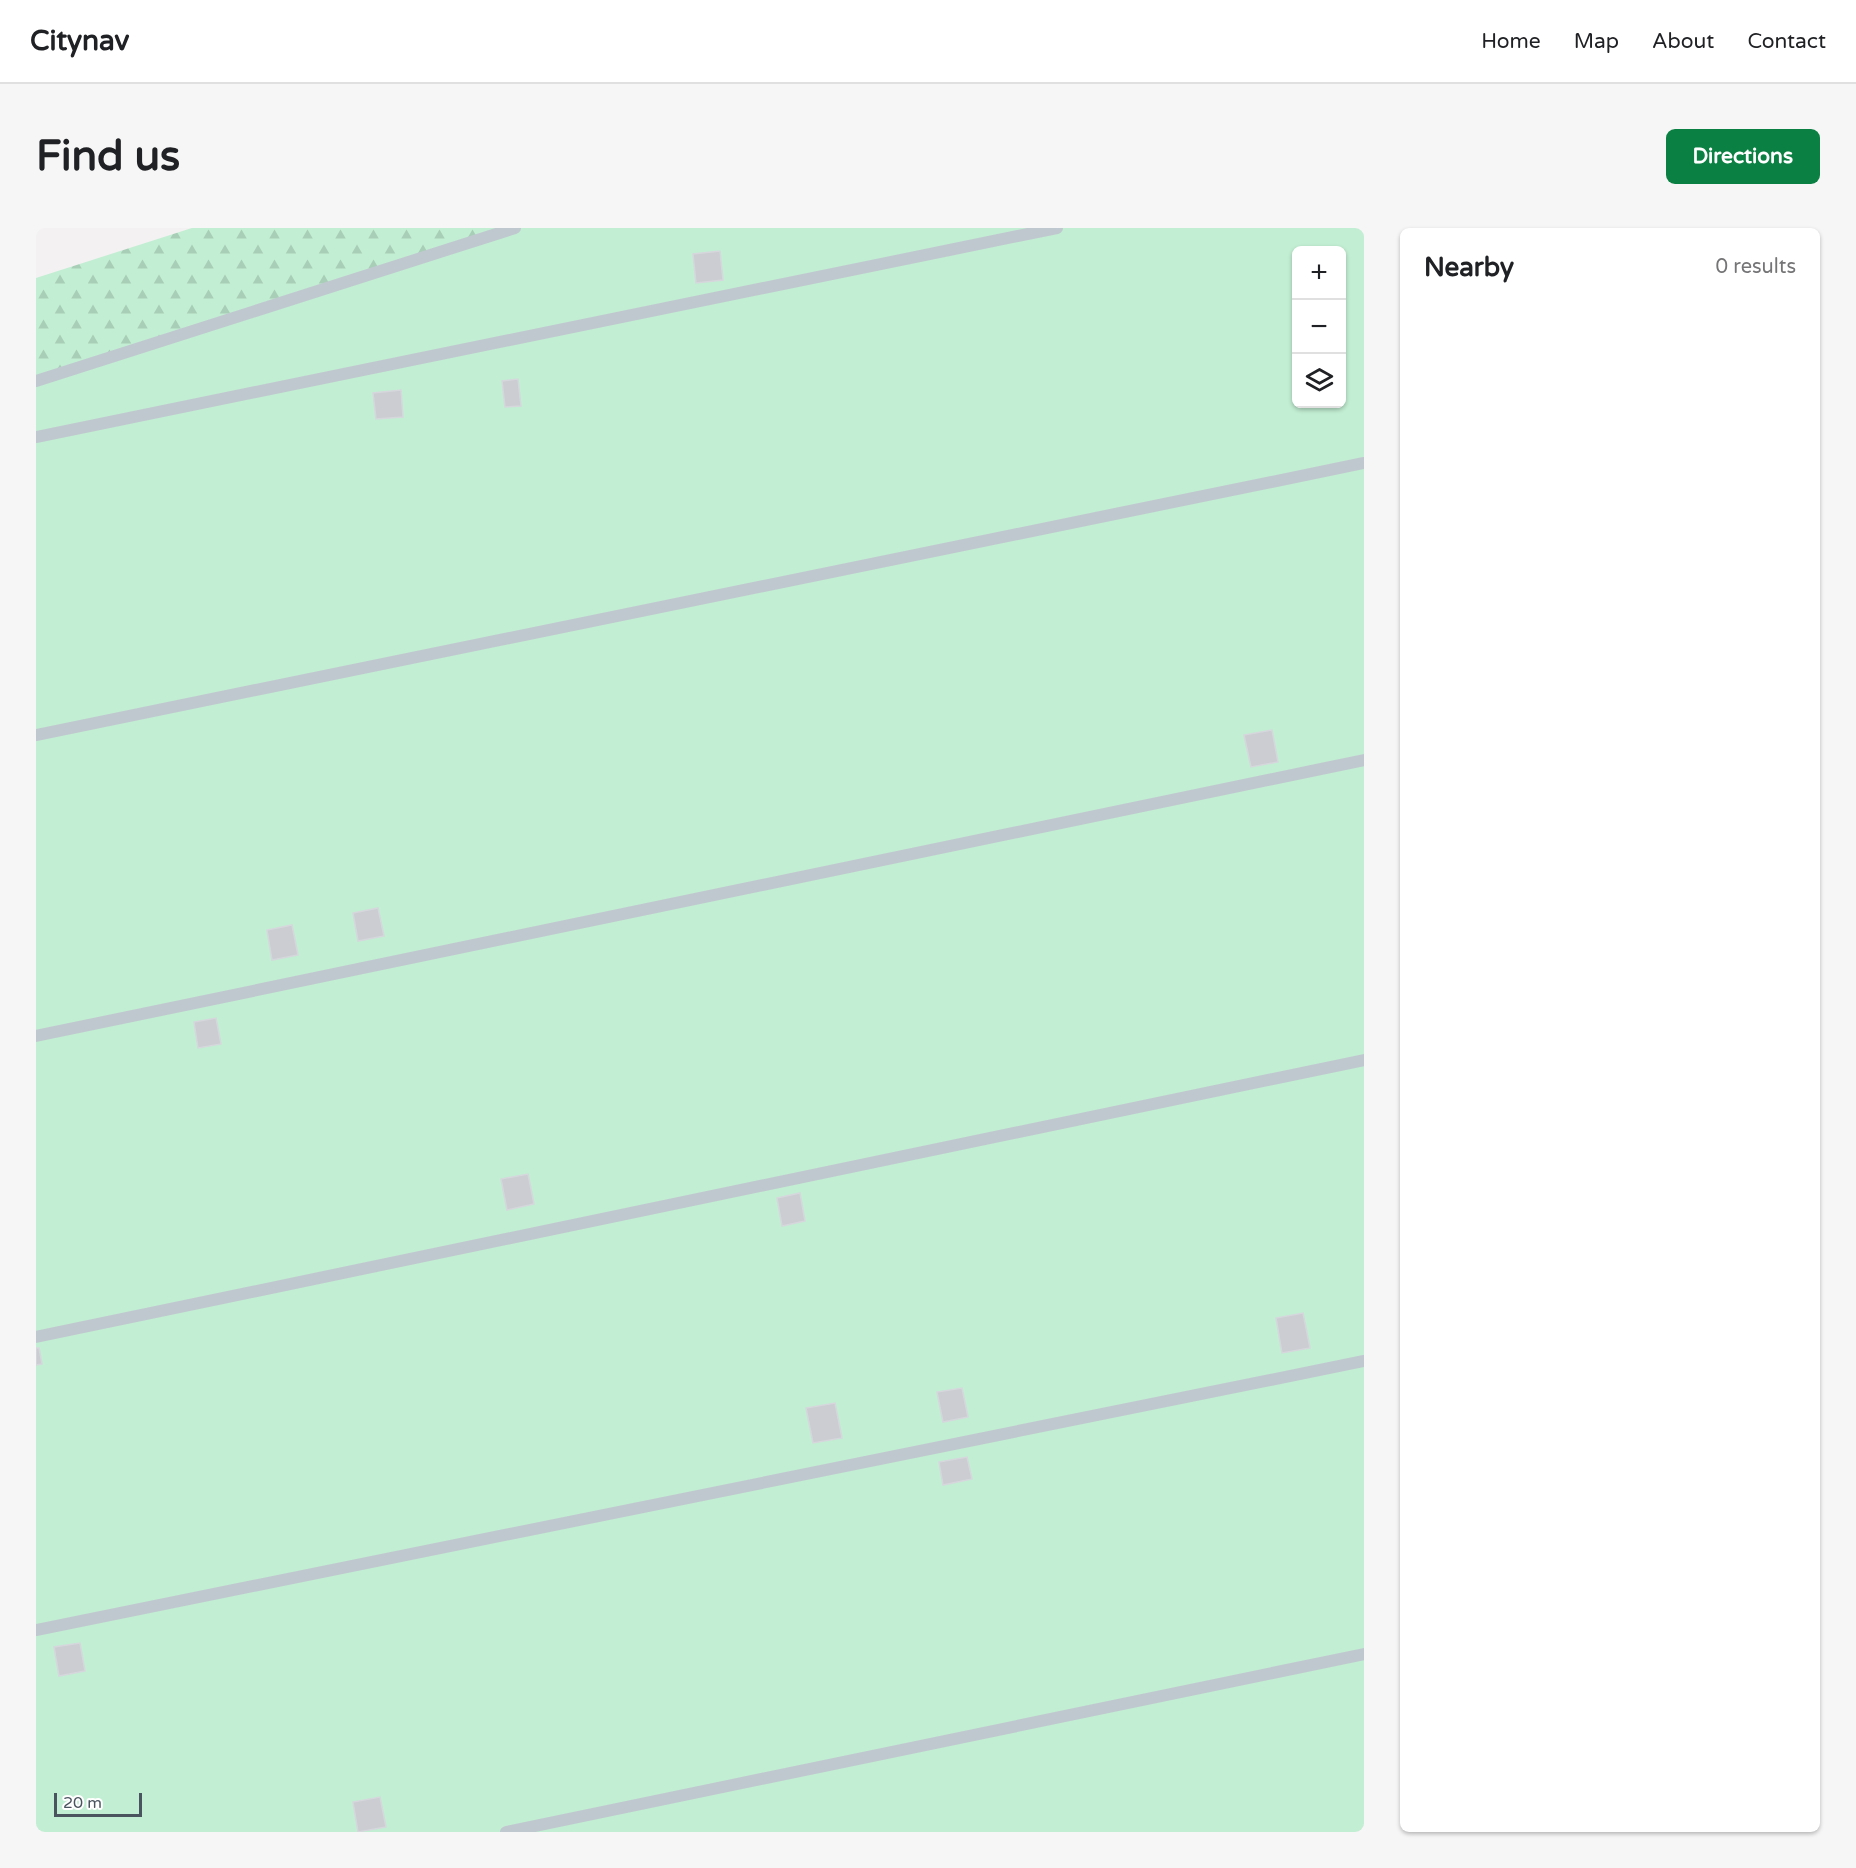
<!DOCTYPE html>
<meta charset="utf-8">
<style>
:root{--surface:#fff;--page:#f6f6f6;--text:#202124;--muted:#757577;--line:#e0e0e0;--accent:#0b8043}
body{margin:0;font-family:"Varela Round",sans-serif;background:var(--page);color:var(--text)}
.controls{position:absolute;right:18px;top:18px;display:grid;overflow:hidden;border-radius:9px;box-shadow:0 2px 4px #0004}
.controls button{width:54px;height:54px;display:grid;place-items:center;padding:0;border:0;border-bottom:2px solid var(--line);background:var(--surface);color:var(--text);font:30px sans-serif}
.scale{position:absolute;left:18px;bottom:15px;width:88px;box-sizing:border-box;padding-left:6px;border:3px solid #4a545e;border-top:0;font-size:16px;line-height:21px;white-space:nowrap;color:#4a545e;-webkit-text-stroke:4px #fff;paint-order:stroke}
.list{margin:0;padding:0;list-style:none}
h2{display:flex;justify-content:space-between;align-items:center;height:78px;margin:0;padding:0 24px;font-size:26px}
h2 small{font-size:20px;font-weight:400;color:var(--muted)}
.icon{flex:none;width:33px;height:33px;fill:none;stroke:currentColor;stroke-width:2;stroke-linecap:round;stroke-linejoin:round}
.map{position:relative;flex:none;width:1328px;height:1604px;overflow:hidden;border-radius:9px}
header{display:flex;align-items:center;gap:36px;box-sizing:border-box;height:84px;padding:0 30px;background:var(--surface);border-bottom:2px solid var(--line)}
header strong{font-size:28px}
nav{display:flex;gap:33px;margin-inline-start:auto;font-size:21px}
.intro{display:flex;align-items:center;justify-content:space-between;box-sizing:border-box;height:144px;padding:0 36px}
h1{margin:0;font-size:42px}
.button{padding:15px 27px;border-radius:9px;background:var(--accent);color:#fff;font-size:21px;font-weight:700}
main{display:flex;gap:36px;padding:0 36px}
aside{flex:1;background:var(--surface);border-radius:9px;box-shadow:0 2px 4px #0004}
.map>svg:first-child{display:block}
.green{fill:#c2eed3;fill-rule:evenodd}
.forest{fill:url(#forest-firs)}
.building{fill:#cbcdd3;stroke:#d5d7dc;stroke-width:1.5}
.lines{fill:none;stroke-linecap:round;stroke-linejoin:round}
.service{stroke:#c0c8cf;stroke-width:12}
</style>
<header>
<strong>Citynav</strong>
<nav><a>Home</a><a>Map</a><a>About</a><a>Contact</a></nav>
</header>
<div class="intro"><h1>Find us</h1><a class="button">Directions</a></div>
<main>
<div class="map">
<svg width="1328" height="1604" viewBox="0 0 1328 1604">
<defs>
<pattern id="forest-firs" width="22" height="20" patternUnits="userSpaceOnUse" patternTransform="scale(1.5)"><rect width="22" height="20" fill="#c2eed3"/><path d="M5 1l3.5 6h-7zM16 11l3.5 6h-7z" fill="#a8ceb8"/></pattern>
</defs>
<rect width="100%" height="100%" fill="#f3f1f1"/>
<path class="green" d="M479,0H1328V1604H0V153ZM1260,22H1306V176H1260Z"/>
<path class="forest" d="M156,0H479L0,153V50Z"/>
<path class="building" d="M684,23L687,52L660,55L657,26Z
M482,151L485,178L469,179L466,153Z
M365,162L367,189L340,191L337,165Z
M1236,502L1242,534L1215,539L1208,507Z
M342,680L348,708L322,713L317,685Z
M256,697L262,727L236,732L231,702Z
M180,790L185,816L162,820L158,794Z
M492,946L498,976L471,982L465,951Z
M764,965L769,993L746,998L741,970Z
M1267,1085L1274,1120L1246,1125L1240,1090Z
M0,1120H3L6,1136L0,1137Z
M926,1160L932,1189L907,1194L901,1164Z
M799,1175L806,1210L777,1215L770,1180Z
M931,1229L936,1251L907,1257L903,1234Z
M44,1415L49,1443L23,1448L18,1419Z
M344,1569L350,1599L322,1604L317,1574Z"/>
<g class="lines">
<path class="service" d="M0,153L479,0
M0,209L1021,0
M0,507L1328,235
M0,808L1328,532
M0,1109L1328,832
M0,1402L1328,1133
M470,1604L1328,1426"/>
</g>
</svg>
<div class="controls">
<button>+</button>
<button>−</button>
<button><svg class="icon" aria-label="layers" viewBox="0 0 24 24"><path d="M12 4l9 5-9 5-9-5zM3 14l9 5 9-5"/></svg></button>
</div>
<div class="scale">20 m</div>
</div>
<aside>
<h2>Nearby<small>0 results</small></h2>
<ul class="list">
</ul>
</aside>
</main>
